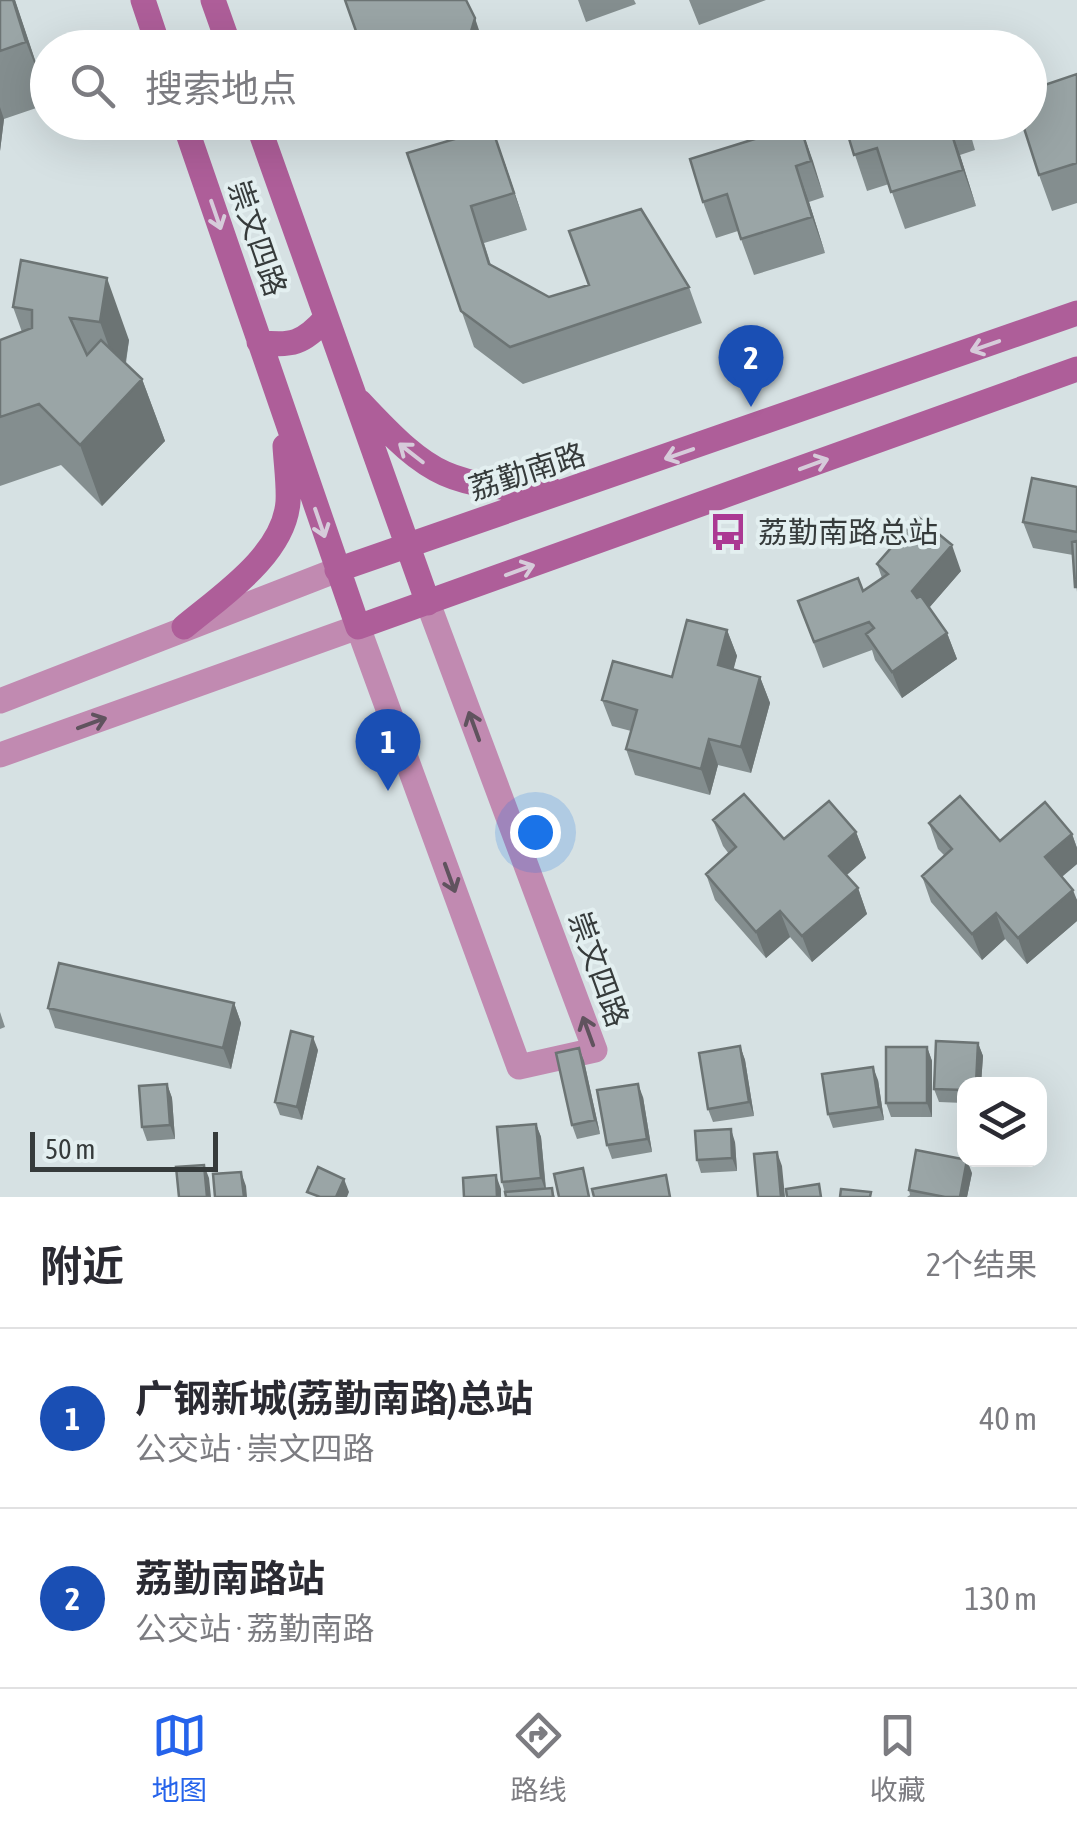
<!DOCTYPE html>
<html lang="zh">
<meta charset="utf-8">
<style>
:root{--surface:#fff;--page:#f7f7f7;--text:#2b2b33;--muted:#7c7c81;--line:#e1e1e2;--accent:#2563eb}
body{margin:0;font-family:"Asap Condensed","Noto Sans SC",sans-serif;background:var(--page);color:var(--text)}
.controls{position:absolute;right:30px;bottom:30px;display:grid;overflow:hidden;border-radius:20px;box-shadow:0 10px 40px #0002}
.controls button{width:90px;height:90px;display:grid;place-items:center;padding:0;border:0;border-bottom:2px solid var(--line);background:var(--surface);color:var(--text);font:50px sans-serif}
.scale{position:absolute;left:30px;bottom:25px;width:188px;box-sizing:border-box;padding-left:10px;border:5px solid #363b3b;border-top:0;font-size:28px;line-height:35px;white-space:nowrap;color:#363b3b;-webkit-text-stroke:8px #e3eff0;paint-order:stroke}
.you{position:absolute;left:535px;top:832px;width:35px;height:35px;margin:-25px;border:8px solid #fff;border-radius:50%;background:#1a73e8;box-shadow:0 0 0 15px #1a73e833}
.badge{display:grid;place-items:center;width:65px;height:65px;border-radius:50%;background:var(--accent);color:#fff;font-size:32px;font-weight:700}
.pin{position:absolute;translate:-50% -82px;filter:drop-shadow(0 2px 5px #0008)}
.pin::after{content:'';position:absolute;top:52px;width:35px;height:30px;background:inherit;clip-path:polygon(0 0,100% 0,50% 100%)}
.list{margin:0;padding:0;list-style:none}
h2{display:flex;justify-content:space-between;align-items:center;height:130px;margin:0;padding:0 40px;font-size:42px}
h2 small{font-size:32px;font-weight:400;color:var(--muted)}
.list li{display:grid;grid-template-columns:65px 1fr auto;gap:30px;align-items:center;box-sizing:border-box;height:180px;padding:0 40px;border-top:2px solid var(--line)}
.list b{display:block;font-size:38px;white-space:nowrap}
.list p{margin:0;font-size:32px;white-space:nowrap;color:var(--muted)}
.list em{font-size:32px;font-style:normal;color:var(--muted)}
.icon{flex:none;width:55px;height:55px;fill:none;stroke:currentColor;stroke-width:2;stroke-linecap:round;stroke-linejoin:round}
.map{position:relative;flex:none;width:1077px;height:1197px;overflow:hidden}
.search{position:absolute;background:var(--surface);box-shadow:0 10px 40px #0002;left:30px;right:30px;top:30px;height:110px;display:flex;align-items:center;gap:25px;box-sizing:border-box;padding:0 35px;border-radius:55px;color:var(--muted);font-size:38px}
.sheet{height:490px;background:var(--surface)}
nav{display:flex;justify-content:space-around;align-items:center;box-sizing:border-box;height:140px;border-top:2px solid var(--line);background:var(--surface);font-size:28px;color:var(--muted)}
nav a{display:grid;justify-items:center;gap:5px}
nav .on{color:var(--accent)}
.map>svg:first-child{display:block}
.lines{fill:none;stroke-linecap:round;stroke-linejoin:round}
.tertiary{stroke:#c18ab1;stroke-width:25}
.secondary{stroke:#ae5e99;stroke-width:25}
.wall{fill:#848e8f}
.shaded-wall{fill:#6c7474}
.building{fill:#9aa5a6;stroke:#6c7474;stroke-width:2.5}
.oneway{stroke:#d6cbda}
.oneway2{stroke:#60535e}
.labels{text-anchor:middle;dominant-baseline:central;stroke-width:8;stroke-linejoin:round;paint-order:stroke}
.street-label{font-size:30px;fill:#363b3b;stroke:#e3eff0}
.poi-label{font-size:30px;fill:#363b3b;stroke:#e3eff0;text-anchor:start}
</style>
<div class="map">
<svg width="1077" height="1197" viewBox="0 0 1077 1197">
<rect width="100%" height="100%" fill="#d6e1e3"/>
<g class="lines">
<path class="tertiary" d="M0,701L337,570
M0,755L358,627L519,1067L595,1050L428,603"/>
<path class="secondary" d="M143,0L159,48
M213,0L230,48
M184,122L358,627L1077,369
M257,122L428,603
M259,342C291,347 304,343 326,318
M360,402C433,480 448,485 554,491
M337,570L1077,313
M184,627C221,596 284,555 288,502C289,484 286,464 285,446"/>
</g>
<path class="wall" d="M0,0H15L48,99V104L4,119L0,151Z
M578,0H634L636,4L586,22Z
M689,0H766L699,25Z
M1077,74V203L1052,211L1039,175Z
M844,122H967L975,150L960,155L976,206L905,229L889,184L867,191Z
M800,125L824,197L809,202L825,253L754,275L738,231L716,238L703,202Z
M407,153L505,164L527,230L484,243L491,265L549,297L689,287L702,323L523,384L474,347Z
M21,260L129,340L126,363L142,379L165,441L102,506L61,465L0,486V340L22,332L13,307Z
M1077,487V592L1073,555L1033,548L1023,522Z
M877,564L961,571L929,608L947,633L957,659L902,698L875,660L872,650L823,668L798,601L863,591L882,578Z
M727,630L737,656L733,669L760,677L770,703L751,773L718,765L710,795L635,775L626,749L631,731L612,726L602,700L672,677Z
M713,820L784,839L856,832L866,858L846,875L858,888L867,914L812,962L790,937L766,958L715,900L706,874L729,854L723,846Z
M929,823L1000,841L1072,834L1077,848V864L1062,877L1077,900V921L1027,964L1005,939L982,960L931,902L922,876L945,856L938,849Z
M234,1003L241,1023L231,1069L55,1028L48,1008Z
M0,1012L5,1027L0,1029Z
M978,1043L983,1056L981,1084H964V1103L939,1102L934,1089Z
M740,1046L745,1060L754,1116L713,1122L708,1109Z
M927,1047L932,1061V1117H891L886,1103Z
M579,1048L584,1061L600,1134L577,1139L572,1125Z
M318,1050L302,1120L280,1115L275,1102Z
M878,1080L884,1120L833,1128L828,1114Z
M167,1084L172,1098L175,1139L147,1141L142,1127Z
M643,1097L652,1152L612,1159L607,1145Z
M536,1124L541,1137L546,1188H552L555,1197H506L502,1182Z
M735,1142L737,1171L701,1173L697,1160Z
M972,1173L967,1197H907L910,1195L909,1190Z"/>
<path class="shaded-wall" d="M13,0H15L48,99L26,42Z
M475,18L485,48H466Z
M0,107L4,119L0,151Z
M948,122L960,155L976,206L963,170Z
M800,125L813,161L824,197L811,161Z
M492,128L505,164L527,230L514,193Z
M796,166L809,202L825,253L812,217Z
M107,278L129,340L122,384L100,322Z
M142,379L165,441L102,506L80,445Z
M952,545L961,571L921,617L912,591Z
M727,630L737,656L728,691L718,665Z
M947,633L957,659L902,698L892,672Z
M760,677L770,703L751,773L741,747Z
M709,739L718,765L710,795L701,769Z
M856,832L866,858L839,882L829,856Z
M1072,834L1077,848V864L1054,883L1045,857Z
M858,888L867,914L812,962L802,936Z
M1073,890L1077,900V921L1027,964L1018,938Z
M780,911L790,937L766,958L756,932Z
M996,913L1005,939L982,960L972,934Z
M234,1003L241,1023L231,1069L223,1048Z
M313,1037L318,1050L302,1120L297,1107Z
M978,1043L983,1056L981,1084H976Z
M740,1046L745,1060L754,1116L749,1102Z
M927,1047L932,1061V1117L927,1103Z
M579,1048L584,1061L600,1134L595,1120Z
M873,1067L878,1080L884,1120L879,1107Z
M167,1084L172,1098L175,1139L170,1125Z
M638,1084L643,1097L652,1152L647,1139Z
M536,1124L541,1137L546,1192L541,1178Z
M731,1129L735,1142L737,1171L732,1158Z
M777,1152L782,1166L785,1197H781Z
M967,1160L972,1173L967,1197H960Z
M204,1165L209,1178L211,1197H207Z
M241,1172L246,1186L247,1197H244Z
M496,1175L501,1189V1197H497Z
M344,1179L349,1192L347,1197H336Z"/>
<path class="building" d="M0,0H13L26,42L0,51Z
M345,0H466L475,18L466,48H362Z
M1077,74V163L1039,175L1022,122H1030V90Z
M844,122H948L963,170L891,192L877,148L854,155Z
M800,125L811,161L796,166L812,217L741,239L727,194L703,202L690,159Z
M492,128L514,193L471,206L489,264L549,297L589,285L569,231L641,209L689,287L510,347L461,311L407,153Z
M21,260L107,278L100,322L70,318L87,355L101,340L142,379L80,445L39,404L0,417V340L32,328V310L13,307Z
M1032,478L1077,487V532L1023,522Z
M918,517L952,545L912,591L917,598L921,596L947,633L892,672L866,634L874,628L869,622L814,642L798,601L858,578L863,591L888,574L877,564Z
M1077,541V587H1075L1072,542Z
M687,620L727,630L718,665L760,677L741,747L709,739L701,769L626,749L637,710L602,700L613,661L672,677Z
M744,794L784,839L829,801L856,832L829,856L858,888L802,936L780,911L756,932L706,874L736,847L713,820Z
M960,796L1000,841L1045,802L1072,834L1045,857L1073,890L1018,938L996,913L972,934L922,876L952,849L929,823Z
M59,963L234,1003L223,1048L48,1008Z
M291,1031L313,1037L297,1107L275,1102Z
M936,1041L978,1043L976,1084H964V1090L934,1089Z
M740,1046L749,1102L708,1109L699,1053Z
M886,1047H927V1103H886Z
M579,1048L595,1120L572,1125L556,1053Z
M873,1067L879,1107L828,1114L822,1074Z
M167,1084L170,1125L142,1127L139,1086Z
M638,1084L647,1139L607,1145L597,1090Z
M536,1124L541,1178L502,1182L497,1127Z
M731,1129L732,1158L697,1160L695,1131Z
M916,1150L967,1160L960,1197H945L909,1190Z
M777,1152L781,1197H758L754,1154Z
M204,1165L207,1197H179L176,1167Z
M318,1167L344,1179L336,1197H320L307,1192Z
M583,1168L589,1197H559L554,1174Z
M241,1172L244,1197H215L213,1174Z
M496,1175L497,1197H464L463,1178Z
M666,1175L670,1197H594L592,1189Z
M819,1184L821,1197H787L786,1189Z
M552,1188L553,1197H506L505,1192Z
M841,1189L871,1192L870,1197H840Z"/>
<defs><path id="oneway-shaft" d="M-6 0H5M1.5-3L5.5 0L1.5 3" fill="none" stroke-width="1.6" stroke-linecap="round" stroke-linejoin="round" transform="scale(2.5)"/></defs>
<g class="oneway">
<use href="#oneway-shaft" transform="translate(216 215) rotate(71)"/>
<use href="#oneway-shaft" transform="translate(985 346) rotate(161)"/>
<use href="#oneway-shaft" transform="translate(411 453) rotate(-142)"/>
<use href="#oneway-shaft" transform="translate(679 454) rotate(161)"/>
<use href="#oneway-shaft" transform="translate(814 464) rotate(-20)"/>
<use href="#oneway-shaft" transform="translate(320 523) rotate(71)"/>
<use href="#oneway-shaft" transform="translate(520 570) rotate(-20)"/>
</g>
<g class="oneway2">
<use href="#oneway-shaft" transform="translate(92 723) rotate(-20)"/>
<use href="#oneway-shaft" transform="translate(474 726) rotate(-110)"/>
<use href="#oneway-shaft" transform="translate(450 878) rotate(70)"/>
<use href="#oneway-shaft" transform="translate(588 1031) rotate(-110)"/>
</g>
<defs>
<g id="bus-bare" transform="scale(3)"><path d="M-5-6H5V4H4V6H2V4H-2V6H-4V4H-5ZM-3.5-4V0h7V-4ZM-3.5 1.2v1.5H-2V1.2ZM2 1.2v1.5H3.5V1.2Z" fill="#ab3993" stroke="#e3eff0" stroke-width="2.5" paint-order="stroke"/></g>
</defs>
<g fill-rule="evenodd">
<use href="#bus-bare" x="728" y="532"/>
</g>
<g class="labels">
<g class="street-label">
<text transform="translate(258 238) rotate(71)">崇文四路</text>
<text transform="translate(527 471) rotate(-18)">荔勤南路</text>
<text transform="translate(599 969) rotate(70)">崇文四路</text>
</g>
<g class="poi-label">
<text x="758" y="532">荔勤南路总站</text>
</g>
</g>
</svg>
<div class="controls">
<button><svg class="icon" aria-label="layers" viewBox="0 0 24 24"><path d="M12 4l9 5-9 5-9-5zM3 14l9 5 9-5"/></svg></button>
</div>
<div class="scale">50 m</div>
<div class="you"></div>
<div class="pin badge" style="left:388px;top:791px;background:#1a4fb4">1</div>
<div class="pin badge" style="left:751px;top:407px;background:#1a4fb4">2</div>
<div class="search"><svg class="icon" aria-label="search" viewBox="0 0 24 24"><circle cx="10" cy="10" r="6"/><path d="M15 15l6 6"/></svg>搜索地点</div>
</div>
<section class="sheet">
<h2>附近<small>2个结果</small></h2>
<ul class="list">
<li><span class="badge" style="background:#1a4fb4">1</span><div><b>广钢新城(荔勤南路)总站</b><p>公交站 · 崇文四路</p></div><em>40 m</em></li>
<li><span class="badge" style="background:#1a4fb4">2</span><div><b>荔勤南路站</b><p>公交站 · 荔勤南路</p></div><em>130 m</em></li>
</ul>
</section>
<nav>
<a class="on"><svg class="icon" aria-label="map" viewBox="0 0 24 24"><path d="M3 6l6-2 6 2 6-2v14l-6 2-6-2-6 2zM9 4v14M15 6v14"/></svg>地图</a>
<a><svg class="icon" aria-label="directions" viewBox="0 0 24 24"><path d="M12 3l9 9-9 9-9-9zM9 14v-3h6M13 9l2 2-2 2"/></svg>路线</a>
<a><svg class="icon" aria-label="saved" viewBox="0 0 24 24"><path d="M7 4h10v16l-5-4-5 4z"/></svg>收藏</a>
</nav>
